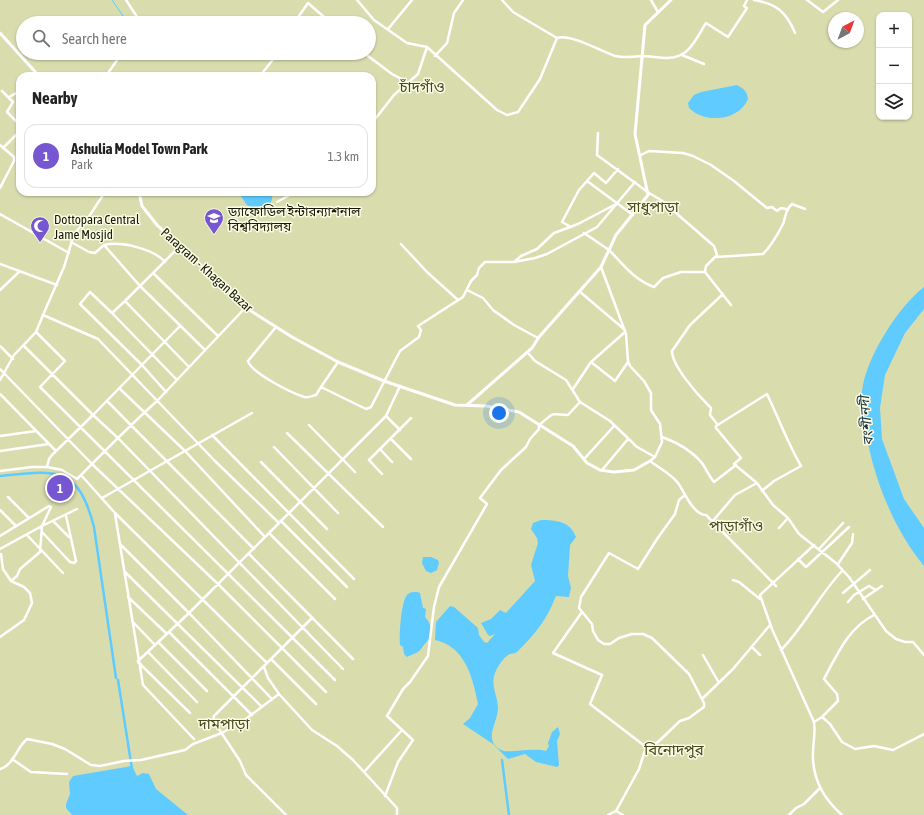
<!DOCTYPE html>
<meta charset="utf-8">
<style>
:root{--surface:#fff;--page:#f6f6f6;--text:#222;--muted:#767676;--line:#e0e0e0;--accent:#7757d1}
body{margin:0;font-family:"Asap Condensed","Noto Sans Bengali",sans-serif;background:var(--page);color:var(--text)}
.controls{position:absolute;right:12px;top:12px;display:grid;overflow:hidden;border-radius:8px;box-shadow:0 1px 3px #0004}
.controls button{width:36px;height:36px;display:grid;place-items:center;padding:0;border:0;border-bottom:1px solid var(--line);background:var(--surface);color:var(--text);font:20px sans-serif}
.compass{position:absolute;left:828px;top:12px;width:36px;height:36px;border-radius:50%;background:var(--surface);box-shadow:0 1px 3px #0004;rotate:41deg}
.you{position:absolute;left:499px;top:413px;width:14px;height:14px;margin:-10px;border:3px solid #fff;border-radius:50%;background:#1a73e8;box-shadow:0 0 0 6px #1a73e833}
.badge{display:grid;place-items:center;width:26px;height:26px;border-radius:50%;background:var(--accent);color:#fff;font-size:13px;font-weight:700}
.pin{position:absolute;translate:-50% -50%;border:2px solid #fff;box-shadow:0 1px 4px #0006}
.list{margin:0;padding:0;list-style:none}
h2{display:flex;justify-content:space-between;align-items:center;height:52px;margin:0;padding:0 16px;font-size:17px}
h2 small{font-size:13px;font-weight:400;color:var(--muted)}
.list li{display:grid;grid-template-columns:26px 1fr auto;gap:12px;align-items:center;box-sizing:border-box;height:64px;margin:0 8px 8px;padding:0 8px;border:1px solid var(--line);border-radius:12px}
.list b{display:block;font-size:15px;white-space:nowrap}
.list p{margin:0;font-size:13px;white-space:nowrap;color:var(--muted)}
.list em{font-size:13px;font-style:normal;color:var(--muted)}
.icon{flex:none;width:22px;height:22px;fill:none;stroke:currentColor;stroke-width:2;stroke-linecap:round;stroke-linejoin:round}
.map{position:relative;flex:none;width:924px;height:815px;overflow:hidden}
.search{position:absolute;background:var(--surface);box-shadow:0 1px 3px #0004;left:16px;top:16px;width:360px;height:44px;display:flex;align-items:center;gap:10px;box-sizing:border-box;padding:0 14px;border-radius:22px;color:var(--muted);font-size:15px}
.panel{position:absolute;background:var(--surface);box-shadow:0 1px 3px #0004;left:16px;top:72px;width:360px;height:124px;border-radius:12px}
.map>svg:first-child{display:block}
.water{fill:#60cbfe}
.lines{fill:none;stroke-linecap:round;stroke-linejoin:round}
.stream{stroke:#60cbfe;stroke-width:1}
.canal{stroke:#60cbfe;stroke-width:2.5}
.minor{stroke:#fff;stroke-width:2.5}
.tertiary{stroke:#fff;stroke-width:3}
.labels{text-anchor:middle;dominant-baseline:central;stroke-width:3;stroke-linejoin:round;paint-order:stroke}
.poi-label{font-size:13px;fill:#161706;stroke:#fafce4;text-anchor:start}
.street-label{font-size:13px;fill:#161706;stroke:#fafce4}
.water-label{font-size:14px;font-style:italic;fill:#1e3541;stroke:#fafce4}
.quarter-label{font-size:15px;fill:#46491e;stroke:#fafce4}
</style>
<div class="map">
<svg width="924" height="815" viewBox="0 0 924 815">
<rect width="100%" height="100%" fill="#d9ddae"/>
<path class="water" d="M737,85C744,89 747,91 748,99C739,121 705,124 689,108L688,103L694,95L701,92Z
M272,192C274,204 267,209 256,212L246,204L239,193Z
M924,287V309L905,333L885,375L880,408L882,439L904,499L924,528V566C891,526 869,468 864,416C864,409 861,400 862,392C865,359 898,307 924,287Z
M541,520C556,520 570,521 576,537L570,545L568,576L571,588L569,597L556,596C553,602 551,609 547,615C540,628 528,641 518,651C515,654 514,653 510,654C503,657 496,669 494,676C491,690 501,701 497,715C494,728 485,741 501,750C507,754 533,747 546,751L549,746L548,743L552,732L558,727L560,734L557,741L559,765L557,767L536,762L525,754L508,759L493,744L463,724L470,718L478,704C473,678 465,646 435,640L436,622L450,606L454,607L478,628L479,635L484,642L487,643L495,634L490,636L488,635L481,623L491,619L500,610L506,613L535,581L531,565L538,543L537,538L531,529L533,523Z
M423,557H431L438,560L439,563L437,570L431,573L426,571L422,563Z
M417,592L420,593L423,608L426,609L425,617C434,626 432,637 424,645C422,647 420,651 418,652C415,654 410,655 407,657L404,654L403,647L400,645C399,636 401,599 408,594C410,592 414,592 417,592Z
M132,766L137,776L143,773L149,774L156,789L188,815H72L66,808V804L70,794L69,782L73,776Z"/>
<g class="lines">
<path class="stream" d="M112,0L128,23
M142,53V57L150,54"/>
<path class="canal" d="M0,476C56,470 78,465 94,527L116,678
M118,680L132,769
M502,760L509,815"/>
<path class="minor" d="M126,0L141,23
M357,0L374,20L407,43L427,47L497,110L507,115L518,112L540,79L557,38C569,33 601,51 615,56C624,58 633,57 642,56C656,56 671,62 684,53C693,48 700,32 706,23L728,37L747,8L744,6L747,0
M502,0L513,12L557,38
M651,0L658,12
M754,0C776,4 786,11 795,33
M807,0L823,12L838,0
M294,23L308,3L331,23
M388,29L412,0
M364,53L392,74L409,83
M682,55L704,64
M435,56L447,43L454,13L463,0
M33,76L36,73
M106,76L122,53
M260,76L278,53
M2,91L13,102L7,112L20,125
M9,97L20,91
M372,123L394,95L418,74L427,47
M598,133L597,155L649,193L661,200L714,246L717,255L706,266L705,272L731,305
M0,145L14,157V161L0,188
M3,148L20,131
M641,155L649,151L683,153L693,156L711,165L734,181L767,208L772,207L777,211L781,208L786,209
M587,181L633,215
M277,202L295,192
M0,214L69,253
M571,227L562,222L579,190L594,173L606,183L618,169
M584,233L609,250
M71,242L89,252L95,253L104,245L140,286L205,350
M401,244L427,272L458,300
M104,245C121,241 154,249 165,262
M180,246L125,301L189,367
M609,250C623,264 634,280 654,287L663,278L681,272H705
M716,257L763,254C771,246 778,234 783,224C786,216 785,210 792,204L805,209
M514,262L535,258L547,254L597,227L635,182
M0,264L57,285
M601,267L626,334L628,361L630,366L644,381L651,393V410L660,424L662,442L655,457L650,461C659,468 671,474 678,483C684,491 693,515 706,515L776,586
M153,273L218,336
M0,290L20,271
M467,290L483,298L493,310L514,325L538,338
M579,291L625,330
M125,301L112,313L177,380
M246,307L157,401C129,426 103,453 77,479L62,470L47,467L49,459L52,455L93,415L118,438L343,669
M112,313L90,292L80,304L142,365L166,392
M43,315L64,267L74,234L88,218L105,192
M276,327L248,361C251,373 292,393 304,397C308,398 312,396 316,395L321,387
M36,332L65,361L40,387L335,680
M0,346L13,359
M24,346L93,415L180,326
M528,353L535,361L566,380L580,402
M338,362L321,387L366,409L371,407L400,351L419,337L421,330L418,326L463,297L471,281L477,275L479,268L485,262H514L521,256L537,249L554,233L578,224L618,203
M591,362L625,332
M0,369L92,464L218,584L326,692
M0,380L14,355L36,332L43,315L98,339L215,461L279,523L189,613L272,699
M119,388L185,451L265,537
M573,389L591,362L615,381L628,362
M0,394L56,451
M107,401L254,549
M386,416L400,430
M309,425L355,472
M718,425L710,415L711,408L708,405C698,395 672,366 672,351L690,325L723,294
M287,433L383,527
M212,435L354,579
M0,436L36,431
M662,437C676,442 692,451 702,463C706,469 709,476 714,482L736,465
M391,439L411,459
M274,447L338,513
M380,449L392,462
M0,451L49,444
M585,458L614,426
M261,462L327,529
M602,470L628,439
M0,471L32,467H47
M382,474L369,460L411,418
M81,475L115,513L267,663L214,716L213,720L240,761L246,775L286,815
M757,483L734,464L741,458L716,428V426L767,394C779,419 787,442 801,466L774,481L762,491
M8,497L29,518
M102,498L252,413
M0,510L16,526
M115,514L143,685L194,739
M788,518L799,534L836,563L849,577L886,631L896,639L905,642H913L924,655
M281,521L347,587
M54,522L69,537
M712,522L735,495L757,483L773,505L788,518L779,528
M279,523L386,416L400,386
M42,532L70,562L74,563L76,561L66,516
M269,533L335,599
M27,535L63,573
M0,536L49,506L51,507L42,526L0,549
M120,544L189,613L138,661
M814,545L760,595L772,629L814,722C816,735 812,746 813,759C814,782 825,800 842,815
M819,549L843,523
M1,554L3,569L11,581
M249,554L353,659
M798,559L806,567L849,527
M838,564L852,543L853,534
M125,572L262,707
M733,580L739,582L760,599
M843,593L870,570
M128,597L167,634
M863,599L876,590
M848,602L854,595L869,586L876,590L882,586
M582,612L553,653L602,675L590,704L646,747L639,769L616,811L608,815
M132,621L155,645
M169,632L252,715
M0,637L24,620L32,603L30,593L24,587L11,581L17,576L20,569L40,552L42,526L77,509
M158,642L207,691
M752,647L760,655
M781,650C805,626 819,595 842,571
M148,652L197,702
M703,655L719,683
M271,659L316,704
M138,662L190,713
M267,663L312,618
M264,667L268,678L279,694
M702,699L733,669L770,625
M822,717L830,724L842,742L855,749L874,746L893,750L924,734
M814,722L822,717L838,701L837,694L824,679C837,655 848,628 874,615
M646,747L658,742L680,721L689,718L704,707V703L689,674L652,638L643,634H632L619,638L610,644H604L598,640L593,631L592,624L579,608L581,597L609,553L638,569L657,539L675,514L679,500L685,495
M12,759L31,772L67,774
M0,769C13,766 17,747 27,739L52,744L65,749L91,765L100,766L124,761L141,760L185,750L193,744L222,733L247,718L279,694L312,730L337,746L353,760L397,808V815
M364,772L402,730
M385,796L398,762L413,740L387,716L403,689L410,682L428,656L434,607L439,587L487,504L480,498L501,470L526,447L530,439L539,429V425C556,412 547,414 568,415L580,402L610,421L637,447L655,457
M616,811L623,815
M789,815L796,808L804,804L820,788"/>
<path class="tertiary" d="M0,33L39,76
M139,192L142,206L157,225L251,311L292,337L338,362L384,381L455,405L486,406L519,412L573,446L587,463L600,470L614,472L634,470L650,461
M467,405L532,348L539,337L601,267L616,235L648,195L635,134L645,25L671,0"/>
</g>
<defs>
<g id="university-pin" transform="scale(1)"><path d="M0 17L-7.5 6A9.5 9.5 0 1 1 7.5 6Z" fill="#7757d1" stroke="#fafce4"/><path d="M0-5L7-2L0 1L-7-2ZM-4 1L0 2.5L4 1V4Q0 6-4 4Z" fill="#fff"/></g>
<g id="mosque-pin" transform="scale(1)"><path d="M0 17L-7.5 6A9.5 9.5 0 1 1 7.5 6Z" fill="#7757d1" stroke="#fafce4"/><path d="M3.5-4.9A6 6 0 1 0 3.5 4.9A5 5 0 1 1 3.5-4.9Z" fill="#fff"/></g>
</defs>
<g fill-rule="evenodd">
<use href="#university-pin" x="214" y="218"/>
<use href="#mosque-pin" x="40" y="226"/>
</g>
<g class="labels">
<g class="poi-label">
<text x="228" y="211">ড্যাফোডিল ইন্টারন্যাশনাল<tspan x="228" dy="15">বিশ্ববিদ্যালয়</tspan></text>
<text x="54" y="219">Dottopara Central<tspan x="54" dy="15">Jame Mosjid</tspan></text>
</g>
<g class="street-label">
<text transform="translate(207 270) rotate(42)">Paragram - Khagan Bazar</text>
</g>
<g class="water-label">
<text transform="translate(866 421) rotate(-95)">বংশী নদী</text>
</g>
<g class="quarter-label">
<text x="422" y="86">চাঁদগাঁও</text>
<text x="653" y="206">সাধুপাড়া</text>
<text x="736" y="525">পাড়াগাঁও</text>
<text x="224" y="723">দামপাড়া</text>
<text x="674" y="749">বিনোদপুর</text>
</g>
</g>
</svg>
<div class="controls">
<button>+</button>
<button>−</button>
<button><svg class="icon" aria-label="layers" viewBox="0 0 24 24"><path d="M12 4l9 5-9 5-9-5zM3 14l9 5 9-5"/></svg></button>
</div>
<svg class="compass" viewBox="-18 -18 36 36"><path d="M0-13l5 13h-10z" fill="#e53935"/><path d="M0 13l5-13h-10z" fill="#767676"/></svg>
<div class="you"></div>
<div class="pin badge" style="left:60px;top:488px">1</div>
<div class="search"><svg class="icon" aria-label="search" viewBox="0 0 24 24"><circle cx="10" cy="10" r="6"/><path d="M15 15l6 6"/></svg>Search here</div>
<section class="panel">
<h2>Nearby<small></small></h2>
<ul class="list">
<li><span class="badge">1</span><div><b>Ashulia Model Town Park</b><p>Park</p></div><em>1.3 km</em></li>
</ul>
</section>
</div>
